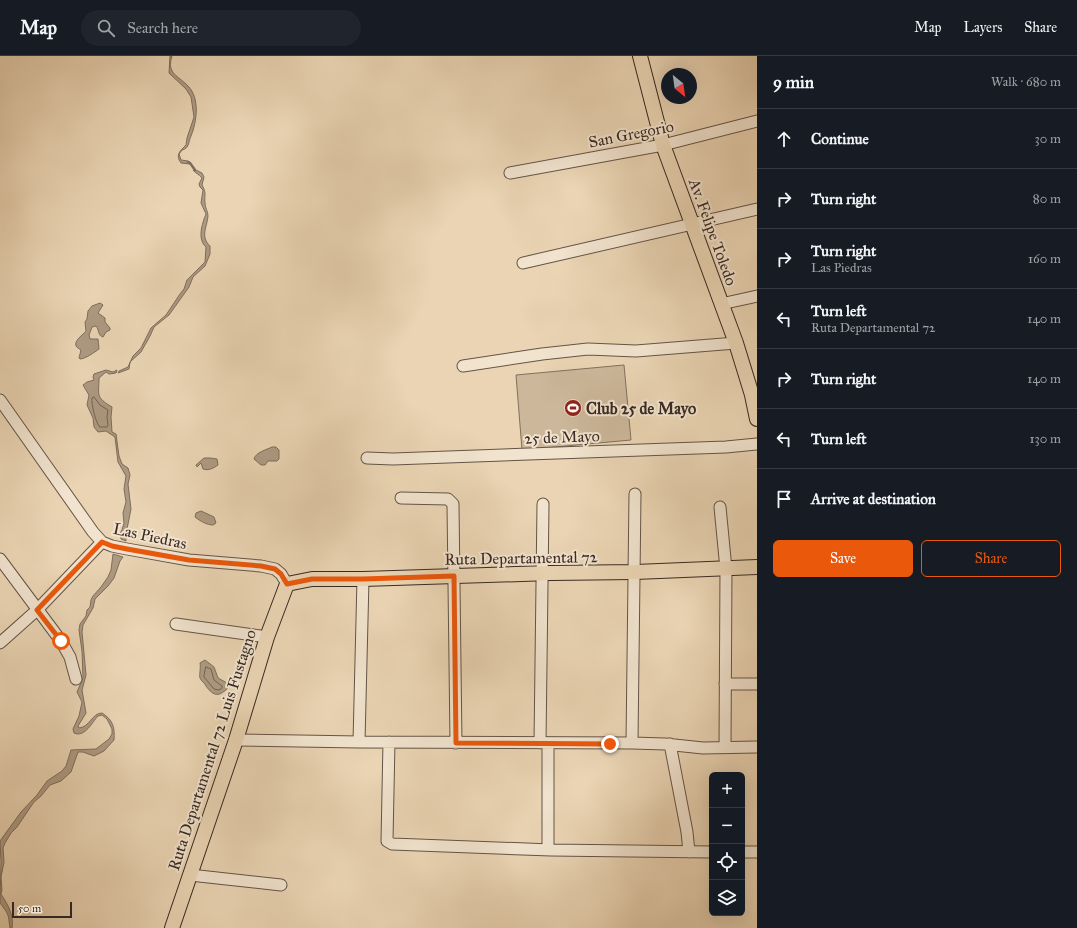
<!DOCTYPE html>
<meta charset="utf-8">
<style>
:root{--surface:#171b24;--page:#20242c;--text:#f1f3f6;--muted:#9ea1a6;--line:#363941;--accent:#ea580c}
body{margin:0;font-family:"IM FELL Great Primer",serif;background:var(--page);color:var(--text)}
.controls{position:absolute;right:12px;bottom:12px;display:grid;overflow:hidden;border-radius:6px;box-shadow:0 4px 16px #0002}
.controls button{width:36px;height:36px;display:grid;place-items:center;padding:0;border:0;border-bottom:1px solid var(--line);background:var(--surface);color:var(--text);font:20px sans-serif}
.compass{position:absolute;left:661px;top:12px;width:36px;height:36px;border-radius:50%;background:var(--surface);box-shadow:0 4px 16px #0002;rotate:151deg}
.scale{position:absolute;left:12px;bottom:10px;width:60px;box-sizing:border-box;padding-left:4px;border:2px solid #382922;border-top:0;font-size:11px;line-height:14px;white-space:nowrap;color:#382922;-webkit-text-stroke:3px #f1e3ce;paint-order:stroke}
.stop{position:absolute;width:12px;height:12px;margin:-9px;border:3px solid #ea580c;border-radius:50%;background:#fff}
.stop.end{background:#ea580c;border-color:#fff;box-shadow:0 1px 4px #0008}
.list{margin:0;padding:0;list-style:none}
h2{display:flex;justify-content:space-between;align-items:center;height:52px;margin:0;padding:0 16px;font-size:17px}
h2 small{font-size:13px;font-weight:400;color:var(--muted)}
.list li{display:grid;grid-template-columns:26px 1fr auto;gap:12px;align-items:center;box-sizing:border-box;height:60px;padding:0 16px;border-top:1px solid var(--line)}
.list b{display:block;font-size:15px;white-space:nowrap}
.list p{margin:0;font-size:13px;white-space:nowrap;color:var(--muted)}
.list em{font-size:13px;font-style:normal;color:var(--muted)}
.actions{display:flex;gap:8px;padding:12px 16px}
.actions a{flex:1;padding:9px 0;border:1px solid var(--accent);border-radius:6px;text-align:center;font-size:14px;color:var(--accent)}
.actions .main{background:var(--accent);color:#fff}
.icon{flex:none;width:22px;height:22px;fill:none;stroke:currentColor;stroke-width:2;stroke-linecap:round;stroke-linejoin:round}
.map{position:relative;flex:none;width:757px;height:872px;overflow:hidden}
header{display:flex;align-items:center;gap:24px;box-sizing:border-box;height:56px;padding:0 20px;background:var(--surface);border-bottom:1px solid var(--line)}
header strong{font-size:19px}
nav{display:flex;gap:22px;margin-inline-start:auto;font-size:14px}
.search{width:280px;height:36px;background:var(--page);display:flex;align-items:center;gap:10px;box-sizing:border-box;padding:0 14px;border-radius:22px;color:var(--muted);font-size:15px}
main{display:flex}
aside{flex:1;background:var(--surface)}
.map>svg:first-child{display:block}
.pitch{fill:#ccb79a;stroke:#82705e}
.water{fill:#ad9a82;stroke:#7e6d5c}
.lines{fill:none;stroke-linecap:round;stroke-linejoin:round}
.shore{stroke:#726252;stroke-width:1}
.stream{stroke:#7e6d5c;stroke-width:2.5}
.minor-casing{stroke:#645446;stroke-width:13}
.major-casing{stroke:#382922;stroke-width:16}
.minor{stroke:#f1e3ce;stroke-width:11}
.major{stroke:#ead4b3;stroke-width:14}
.route{stroke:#ea580c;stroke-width:5}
.labels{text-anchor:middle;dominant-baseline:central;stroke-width:4;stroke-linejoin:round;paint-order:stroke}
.street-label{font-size:16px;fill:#382922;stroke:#f1e3ce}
.poi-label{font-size:16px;font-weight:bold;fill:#382922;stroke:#f1e3ce;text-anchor:start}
</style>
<header>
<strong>Map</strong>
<div class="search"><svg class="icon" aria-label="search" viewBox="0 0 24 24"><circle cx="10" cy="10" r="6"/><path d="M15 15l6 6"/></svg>Search here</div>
<nav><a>Map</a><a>Layers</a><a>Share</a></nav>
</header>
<main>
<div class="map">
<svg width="757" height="872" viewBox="0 0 757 872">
<rect width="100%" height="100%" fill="#ead4b3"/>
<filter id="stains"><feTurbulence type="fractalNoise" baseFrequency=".005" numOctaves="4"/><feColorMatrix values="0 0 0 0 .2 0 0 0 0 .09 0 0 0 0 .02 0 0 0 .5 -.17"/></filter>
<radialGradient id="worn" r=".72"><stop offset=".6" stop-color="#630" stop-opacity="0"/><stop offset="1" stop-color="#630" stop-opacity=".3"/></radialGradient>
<path class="pitch" d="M624,309L631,384L522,394L516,319Z"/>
<path class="water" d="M170,0H172C166,18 179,20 188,30C200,42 197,65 191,80C188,86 190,92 182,94L179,98L181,104L188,105L191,107L190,108L181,107C175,99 180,95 186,89L187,82L194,61L191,41L186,33L169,17Z
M194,113L202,117L204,121L202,129C207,138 204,138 205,147C205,152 208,155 208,160C207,171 200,181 210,190V198L205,210L193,221L189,231L169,259L154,271L150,280L141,296L130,306L129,313L118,317L119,315L128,311L133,300L141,292L151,272L166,259L180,238L184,233L187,224L205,206L206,191C197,183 202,168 206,158L201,147L203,134L200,131L199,128L202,122C199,118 195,117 193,114Z
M100,247L103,249L98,257L105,262V266L110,272V274L106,276L103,281C98,280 99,273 96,270L92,271L89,279L90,283H98L99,293C95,296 85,303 80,303L79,302L81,294C80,293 77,292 76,290C74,284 83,279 86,275L85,266L87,263L88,255L92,250Z
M106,314L113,316L117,314L116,317L109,318L106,316L99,322C99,339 95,341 112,351L111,361L112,376L116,378L119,400L122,408L128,412L130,419L128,428L131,453L126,478V485L121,483L120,477L122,474L124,467L123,457L126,446L124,433L126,420L118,406L115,381L106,375L98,376L94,371L93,362L87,349L89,339L83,329L87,326L94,324L93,321L94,318Z
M272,391H276L279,394V403L277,405H268L265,409H261L254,403C256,396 266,394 272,391Z
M204,402H210L217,403L218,409C214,412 208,415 203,413L201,407L197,411L196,409Z
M201,455L214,461L216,467L213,469C207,469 200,465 195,461L196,457Z
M113,498L123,501L120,505L114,522L108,530L95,543L93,552L83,569L82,576L86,619L82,634L86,657L78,670L79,672C90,671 92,657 102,657C113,664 115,671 114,684L104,695L94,700L83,696H78L71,716L61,725L50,729L41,740L34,746L17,771L11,777L5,787L3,792L4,806L1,821L2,834L1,838C8,849 14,859 12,872H10C8,857 9,859 0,847L1,806L0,785L21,756L37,739L47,725L62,715L66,710L71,694L96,693L109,683L112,678V673L107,663L102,659L98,660C92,666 85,682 74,677L73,673L79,660L82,646L77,636L83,622L82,595L79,574L80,568L86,560L87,554L90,551L91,544L93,540L101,531L108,521L111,514Z
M205,604L214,611L218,622L227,627L229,631C219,641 214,641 206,630C205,627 201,625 200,622C199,621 201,610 200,607Z"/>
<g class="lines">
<path class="shore" d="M94,341L100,349L108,354L107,361L108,369L107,371H100C96,368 91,348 92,342Z
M206,611L211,613L214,624L222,630V632L219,634L214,633L204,621Z"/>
<path class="stream" d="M188,106L190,107L195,114"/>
<g class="minor-casing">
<path id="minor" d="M510,117L663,89L757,65
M523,207L757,153
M721,248L757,240
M463,310L542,298L588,293L636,295L736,287
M0,344L93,476L102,486L112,490L127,493L189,504L261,510L275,513L281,518L287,528
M367,402L393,403L726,391L757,388
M401,442L448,443L453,448L456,687
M720,451L726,513L725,691
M0,503L61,585L70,601L76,623
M176,568L267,581
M0,587L37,554L102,486
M725,628H757
M236,684L359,686L632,687L665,688L703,692L757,691
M359,686L363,523
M389,686L387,785L392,788L551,794L712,796
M540,687L543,448
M632,687L635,438
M670,688L687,776L689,796
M548,794V687
M742,796H757
M190,819L281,829"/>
</g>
<g class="major-casing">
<path id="major" d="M640,0L663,89L736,287L752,339L757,363
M172,872L236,684L267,581L287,528L312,523H363L551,517L635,516L757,511"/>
</g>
<use href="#minor" class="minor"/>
<use href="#major" class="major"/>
</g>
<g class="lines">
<path class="route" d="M61,585L37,554L102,486L112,490L127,493L189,504L261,510L275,513L281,518L287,528L312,523H363L454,520L456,687L610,688"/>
</g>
<defs>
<g id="stadium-disc" transform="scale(0.9)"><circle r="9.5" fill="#8f2418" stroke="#f1e3ce"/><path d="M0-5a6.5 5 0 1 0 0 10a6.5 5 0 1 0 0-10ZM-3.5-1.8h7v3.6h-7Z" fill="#fff"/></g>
</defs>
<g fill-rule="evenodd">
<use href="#stadium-disc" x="573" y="352"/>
</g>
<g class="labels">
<g class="street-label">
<text transform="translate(631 78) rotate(-11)">San Gregorio</text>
<text transform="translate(713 176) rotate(70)">Av. Felipe Toledo</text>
<text transform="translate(562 381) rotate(-2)">25 de Mayo</text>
<text transform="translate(150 480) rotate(12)">Las Piedras</text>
<text transform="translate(521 502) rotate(-1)">Ruta Departamental 72</text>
<text transform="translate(212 694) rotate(-72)">Ruta Departamental 72 Luis Fustagno</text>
</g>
<g class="poi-label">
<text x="586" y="352">Club 25 de Mayo</text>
</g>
</g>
<rect width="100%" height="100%" filter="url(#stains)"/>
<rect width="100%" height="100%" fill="url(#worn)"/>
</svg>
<div class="controls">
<button>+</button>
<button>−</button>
<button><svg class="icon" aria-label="locate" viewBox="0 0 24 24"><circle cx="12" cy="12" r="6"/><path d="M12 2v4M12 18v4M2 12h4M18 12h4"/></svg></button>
<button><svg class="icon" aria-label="layers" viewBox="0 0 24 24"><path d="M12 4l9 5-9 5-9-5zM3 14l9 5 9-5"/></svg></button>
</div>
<svg class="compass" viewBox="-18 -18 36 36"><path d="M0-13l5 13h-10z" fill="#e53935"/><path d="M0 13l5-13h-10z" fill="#9ea1a6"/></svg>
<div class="scale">50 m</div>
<div class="stop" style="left:61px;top:585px"></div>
<div class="stop end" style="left:610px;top:688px"></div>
</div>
<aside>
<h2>9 min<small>Walk · 680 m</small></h2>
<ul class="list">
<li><svg class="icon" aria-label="ahead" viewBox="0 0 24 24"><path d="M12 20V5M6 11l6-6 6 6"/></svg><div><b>Continue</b></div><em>30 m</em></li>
<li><svg class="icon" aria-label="right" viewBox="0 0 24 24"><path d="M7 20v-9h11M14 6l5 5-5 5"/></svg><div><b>Turn right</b></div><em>80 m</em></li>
<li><svg class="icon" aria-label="right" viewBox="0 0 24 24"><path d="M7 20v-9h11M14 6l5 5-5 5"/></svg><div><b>Turn right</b><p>Las Piedras</p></div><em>160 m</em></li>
<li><svg class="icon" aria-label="left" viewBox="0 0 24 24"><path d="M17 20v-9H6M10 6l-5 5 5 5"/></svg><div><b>Turn left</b><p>Ruta Departamental 72</p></div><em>140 m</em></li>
<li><svg class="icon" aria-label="right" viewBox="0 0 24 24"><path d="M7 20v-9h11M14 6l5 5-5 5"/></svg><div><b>Turn right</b></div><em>140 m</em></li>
<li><svg class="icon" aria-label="left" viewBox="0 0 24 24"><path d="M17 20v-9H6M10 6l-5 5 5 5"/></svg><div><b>Turn left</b></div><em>130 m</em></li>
<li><svg class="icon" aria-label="arrive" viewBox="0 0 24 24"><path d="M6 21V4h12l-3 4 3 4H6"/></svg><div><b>Arrive at destination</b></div></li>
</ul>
<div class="actions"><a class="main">Save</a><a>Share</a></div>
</aside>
</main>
